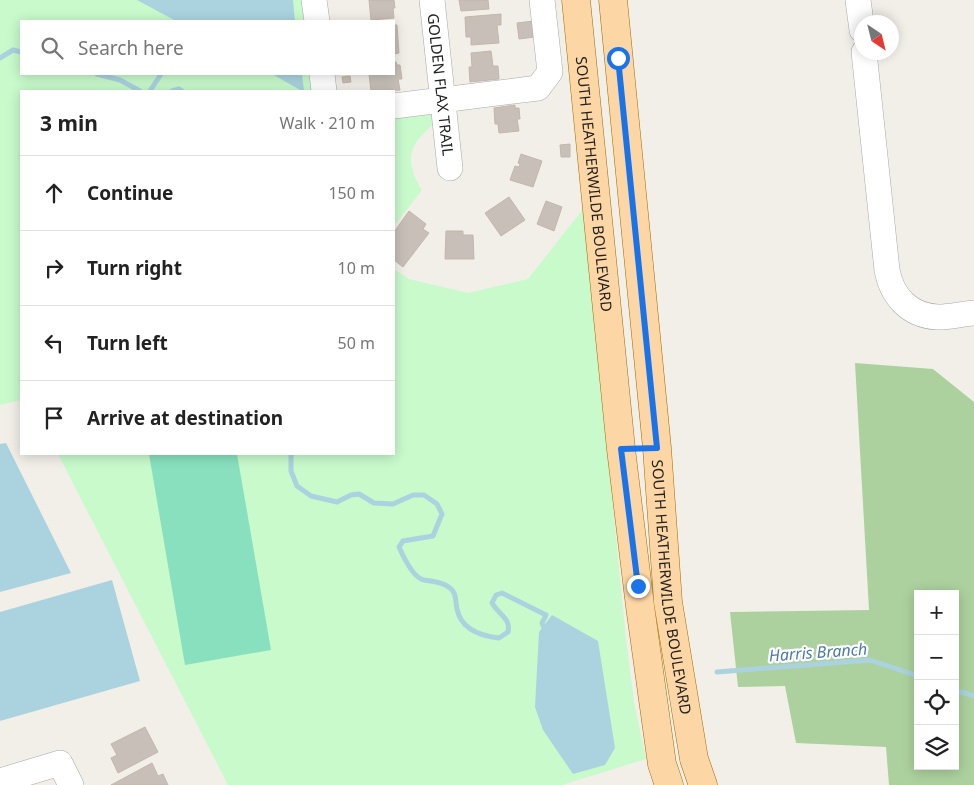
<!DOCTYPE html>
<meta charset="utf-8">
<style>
:root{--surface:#fff;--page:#f6f6f6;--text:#222;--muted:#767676;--line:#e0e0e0}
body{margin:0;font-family:"Noto Sans",sans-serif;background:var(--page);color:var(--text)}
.controls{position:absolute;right:15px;bottom:15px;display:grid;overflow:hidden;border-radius:0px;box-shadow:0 2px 12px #0003}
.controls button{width:45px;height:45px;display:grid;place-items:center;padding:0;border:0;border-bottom:1px solid var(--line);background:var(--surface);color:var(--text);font:25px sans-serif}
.compass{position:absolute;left:854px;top:15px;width:45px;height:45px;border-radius:50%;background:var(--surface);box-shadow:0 2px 12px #0003;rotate:145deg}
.stop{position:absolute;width:15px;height:15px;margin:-11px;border:4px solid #1a73e8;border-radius:50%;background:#fff}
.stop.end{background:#1a73e8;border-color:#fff;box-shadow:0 1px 5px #0008}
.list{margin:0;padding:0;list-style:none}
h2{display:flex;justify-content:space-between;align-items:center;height:65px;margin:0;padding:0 20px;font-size:21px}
h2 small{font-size:16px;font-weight:400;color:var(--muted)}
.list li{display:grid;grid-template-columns:32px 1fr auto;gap:15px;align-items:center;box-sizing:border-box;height:75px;padding:0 20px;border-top:1px solid var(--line)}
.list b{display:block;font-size:19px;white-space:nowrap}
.list em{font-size:16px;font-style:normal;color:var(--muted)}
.icon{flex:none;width:28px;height:28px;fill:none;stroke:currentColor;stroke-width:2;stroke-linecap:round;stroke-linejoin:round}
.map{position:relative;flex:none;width:974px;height:785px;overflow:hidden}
.search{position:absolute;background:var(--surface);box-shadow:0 2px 12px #0003;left:20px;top:20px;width:375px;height:55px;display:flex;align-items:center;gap:12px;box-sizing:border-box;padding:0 18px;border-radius:0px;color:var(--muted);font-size:19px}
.panel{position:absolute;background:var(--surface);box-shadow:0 2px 12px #0003;left:20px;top:90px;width:375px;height:365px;border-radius:0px}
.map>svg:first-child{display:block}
.forest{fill:#add19e;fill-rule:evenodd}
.park{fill:#c8facc}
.pitch{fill:#88e0be}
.water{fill:#aad3df}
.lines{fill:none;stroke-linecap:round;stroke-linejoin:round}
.stream{stroke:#aad3df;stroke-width:5}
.building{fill:#c7bfb8;stroke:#c4b6ab}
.minor-casing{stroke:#a9a9a9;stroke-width:26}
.major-casing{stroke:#a06b00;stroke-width:29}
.minor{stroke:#fff;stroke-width:25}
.major{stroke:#fcd6a4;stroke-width:28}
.route{stroke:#1a73e8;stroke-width:6}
.labels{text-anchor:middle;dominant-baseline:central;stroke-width:4.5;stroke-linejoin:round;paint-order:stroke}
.street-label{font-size:15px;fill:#222;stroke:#fff}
.water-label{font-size:16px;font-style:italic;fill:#4a7aab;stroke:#fff}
</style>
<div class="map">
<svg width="974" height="785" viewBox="0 0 974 785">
<rect width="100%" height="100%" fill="#f2efe9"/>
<path class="forest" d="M855,363L933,369L974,402V785H889L886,747L796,743L785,686L738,687L730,612L869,610ZM918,594H955V766H918Z"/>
<path class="park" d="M0,0H309L311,21H21V74H316L320,91H21V400L0,405Z
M394,113H431L434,123C429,129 422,134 417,141C406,157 412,175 422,190L394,226Z
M584,208L626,639L634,702L646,759L562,785H228L58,454H394V269L409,279L468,293L528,279Z"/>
<path class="pitch" d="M149,454H237L271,650L185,665Z"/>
<path class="water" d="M137,0H293L295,21H176Z
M272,74H302L304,91H302Z
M6,443L71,573L0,592V444Z
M112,580L140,681L0,721V612Z
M552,615L598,641L615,748L605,765L573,774L543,730L535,707L539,632Z"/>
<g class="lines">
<path class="stream" d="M0,58L13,50L21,52
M97,74L120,80L140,91
M150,91L161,74
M172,91L179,89L182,91
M291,454V471L297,486L311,496L337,502L351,495L359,494L374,503L393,504L413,495H424L437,504L442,514L433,536L403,541L399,547C403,556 413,578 424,580C432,581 443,582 450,588C457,593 455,601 457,609C461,629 481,636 499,638L508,632C511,618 499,615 492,603L496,595L502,593L546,615L542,623L546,632
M717,672L870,660L918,676
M955,690L974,696"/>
</g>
<path class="building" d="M369,0H394L395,8H393L394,18L371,20Z
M459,0H488L489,9L461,11Z
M501,14V25H497L499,43L471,45V37H466L465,17Z
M533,21L535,37L519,39L517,23Z
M394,25H397L399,53L394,54Z
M491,51L493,66H498L499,79L470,82L469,67H472L471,53Z
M394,62H396L397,65H400L402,79H398L400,90L371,91L369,74H394Z
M350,76L351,82L343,83L342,77Z
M515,105V108H519L520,119H517L519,131L499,133L498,124H495L494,108Z
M570,144V157H561L560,145Z
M521,154L542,161L533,187L510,180L515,166L519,167L520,164L518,163Z
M509,197L525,220L501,236L485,213Z
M546,201L562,207L554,231L537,224Z
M409,211L426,224L423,229L429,233L403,267L394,260V232Z
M446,231H463V235H473L474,259H445Z
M145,727L158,752L118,773L111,758L117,755L111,744Z
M152,763L158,776L163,774L168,785H111Z"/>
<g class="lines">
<g class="minor-casing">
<g id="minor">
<path d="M314,0L317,21"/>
<path id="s1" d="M432,0L450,168"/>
<path d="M858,0L862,30"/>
<path d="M864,52L887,270C892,297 910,316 938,317C950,317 962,314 974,313"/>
<path d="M322,74L324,91"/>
<path d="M394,106L538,88L550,72L542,0"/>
<path d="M0,781L60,763L71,785"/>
</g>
</g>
<g class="major-casing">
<g id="major">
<path id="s2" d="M576,0L621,449L640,606L662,764L669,785"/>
<path id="s3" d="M613,0L657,448L668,602L694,759L703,785"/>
</g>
</g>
<use href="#minor" class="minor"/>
<use href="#major" class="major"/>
</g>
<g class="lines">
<path class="route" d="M618,58L657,448L621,449L638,586"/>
</g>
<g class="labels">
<g class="street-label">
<text stroke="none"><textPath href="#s1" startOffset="85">GOLDEN FLAX TRAIL</textPath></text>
<text stroke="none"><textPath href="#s2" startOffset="185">SOUTH HEATHERWILDE BOULEVARD</textPath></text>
<text stroke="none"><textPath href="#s3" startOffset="590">SOUTH HEATHERWILDE BOULEVARD</textPath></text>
</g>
<g class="water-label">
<text transform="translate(818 652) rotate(-4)">Harris Branch</text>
</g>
</g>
</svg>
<div class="controls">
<button>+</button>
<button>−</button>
<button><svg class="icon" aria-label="locate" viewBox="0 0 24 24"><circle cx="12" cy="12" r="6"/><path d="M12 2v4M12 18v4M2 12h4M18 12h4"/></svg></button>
<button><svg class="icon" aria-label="layers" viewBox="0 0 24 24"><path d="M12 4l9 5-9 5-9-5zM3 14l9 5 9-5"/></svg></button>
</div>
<svg class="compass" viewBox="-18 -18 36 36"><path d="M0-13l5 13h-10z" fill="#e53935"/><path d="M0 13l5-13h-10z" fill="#767676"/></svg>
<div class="stop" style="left:618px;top:58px"></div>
<div class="stop end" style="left:638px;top:586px"></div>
<div class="search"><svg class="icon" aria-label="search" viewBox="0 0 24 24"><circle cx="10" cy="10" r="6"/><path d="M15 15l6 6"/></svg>Search here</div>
<section class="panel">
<h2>3 min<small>Walk · 210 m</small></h2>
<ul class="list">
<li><svg class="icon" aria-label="ahead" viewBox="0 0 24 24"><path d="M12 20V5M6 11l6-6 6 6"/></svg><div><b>Continue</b></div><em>150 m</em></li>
<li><svg class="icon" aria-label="right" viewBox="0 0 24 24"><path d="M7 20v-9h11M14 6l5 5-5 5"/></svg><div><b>Turn right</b></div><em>10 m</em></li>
<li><svg class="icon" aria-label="left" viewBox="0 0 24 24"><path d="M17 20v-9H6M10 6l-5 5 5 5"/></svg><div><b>Turn left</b></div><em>50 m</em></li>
<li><svg class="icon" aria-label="arrive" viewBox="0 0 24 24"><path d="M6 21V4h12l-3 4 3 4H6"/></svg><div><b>Arrive at destination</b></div></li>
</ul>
</section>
</div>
